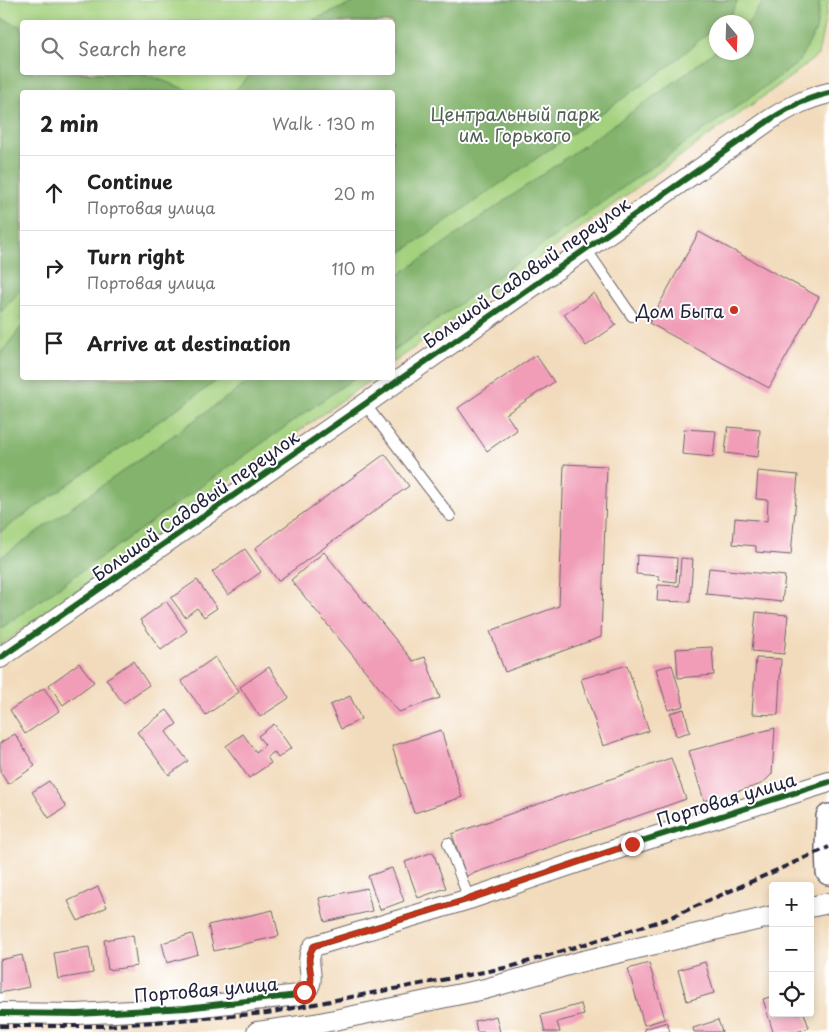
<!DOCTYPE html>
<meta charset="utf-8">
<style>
:root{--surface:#fff;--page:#f6f6f6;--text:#222;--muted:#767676;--line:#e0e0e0}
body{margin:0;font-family:"Playpen Sans",sans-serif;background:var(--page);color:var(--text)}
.controls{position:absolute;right:15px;bottom:15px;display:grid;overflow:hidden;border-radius:5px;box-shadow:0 2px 8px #0003}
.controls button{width:45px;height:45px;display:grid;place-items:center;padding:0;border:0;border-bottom:1px solid var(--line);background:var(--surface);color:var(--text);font:25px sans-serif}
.compass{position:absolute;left:709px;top:15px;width:45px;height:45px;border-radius:50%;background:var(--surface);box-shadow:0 2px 8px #0003;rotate:161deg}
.stop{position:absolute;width:15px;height:15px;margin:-11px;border:4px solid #c8321e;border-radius:50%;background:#fff}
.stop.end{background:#c8321e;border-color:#fff;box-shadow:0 1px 5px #0008}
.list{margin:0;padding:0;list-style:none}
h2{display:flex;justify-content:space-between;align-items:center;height:65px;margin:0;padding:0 20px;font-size:21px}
h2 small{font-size:16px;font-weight:400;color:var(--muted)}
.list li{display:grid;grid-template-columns:32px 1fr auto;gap:15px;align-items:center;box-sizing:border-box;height:75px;padding:0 20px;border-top:1px solid var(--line)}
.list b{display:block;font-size:19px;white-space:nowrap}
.list p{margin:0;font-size:16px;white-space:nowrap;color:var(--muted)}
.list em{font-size:16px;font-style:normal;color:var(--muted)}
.icon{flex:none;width:28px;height:28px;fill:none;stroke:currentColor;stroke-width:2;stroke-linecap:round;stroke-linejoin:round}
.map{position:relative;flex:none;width:829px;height:1032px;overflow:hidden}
.search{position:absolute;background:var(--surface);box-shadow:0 2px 8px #0003;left:20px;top:20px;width:375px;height:55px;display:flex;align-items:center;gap:12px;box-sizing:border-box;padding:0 18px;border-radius:5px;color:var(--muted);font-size:19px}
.panel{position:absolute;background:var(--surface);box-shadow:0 2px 8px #0003;left:20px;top:90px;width:375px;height:290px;border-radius:5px}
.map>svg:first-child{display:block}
.green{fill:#a4d17e;stroke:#637a5c;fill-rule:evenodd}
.forest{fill:#83b36d;stroke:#526a54}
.building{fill:#f19db7}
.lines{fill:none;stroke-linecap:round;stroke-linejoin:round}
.service-casing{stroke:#6b6368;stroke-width:12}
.minor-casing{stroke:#6b6368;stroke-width:22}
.tertiary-casing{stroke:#6b6368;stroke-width:28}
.service{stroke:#fff;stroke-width:10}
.minor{stroke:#fff;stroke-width:20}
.tertiary{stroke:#fff;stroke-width:25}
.rail{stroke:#22223b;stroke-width:4;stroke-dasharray:8 4;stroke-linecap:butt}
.cycleway-casing{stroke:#fff;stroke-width:9}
.cycleway{stroke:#1b5e20;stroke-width:6}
.route{stroke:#c8321e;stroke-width:6}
.poi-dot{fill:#c8321e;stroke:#fff;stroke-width:2}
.labels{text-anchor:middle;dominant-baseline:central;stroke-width:4;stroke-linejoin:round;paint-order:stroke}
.park-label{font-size:18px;fill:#505f52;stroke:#fff}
.street-label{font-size:18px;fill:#22223b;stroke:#fff}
.poi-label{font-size:18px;fill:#22223b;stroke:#fff;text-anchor:end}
</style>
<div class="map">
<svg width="829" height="1032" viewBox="0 0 829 1032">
<rect width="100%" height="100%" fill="#fff"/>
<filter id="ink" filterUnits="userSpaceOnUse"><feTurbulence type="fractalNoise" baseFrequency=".02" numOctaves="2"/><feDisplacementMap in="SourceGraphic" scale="10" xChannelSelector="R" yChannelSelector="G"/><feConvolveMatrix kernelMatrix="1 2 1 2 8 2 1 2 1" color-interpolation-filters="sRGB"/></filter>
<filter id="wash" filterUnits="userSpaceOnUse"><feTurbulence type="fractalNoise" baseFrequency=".0096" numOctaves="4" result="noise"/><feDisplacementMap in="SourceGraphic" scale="20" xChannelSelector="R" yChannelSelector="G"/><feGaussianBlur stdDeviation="1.12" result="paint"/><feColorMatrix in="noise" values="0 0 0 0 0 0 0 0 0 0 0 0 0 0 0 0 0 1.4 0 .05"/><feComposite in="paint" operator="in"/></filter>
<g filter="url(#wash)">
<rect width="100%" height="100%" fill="#f2dbbc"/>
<path class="green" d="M0,0H829L818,55L793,75L393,363L392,92H22V378H373L0,646ZM22,22H392V72H22ZM716,22H746V52H716Z"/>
<path class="forest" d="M360,0H738L731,14L720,22H716V26L668,67L393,258L392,92H233L252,73L392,72V22H308Z
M764,0H820L816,30L798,63L393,351V279L676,81L716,50V52H746L747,25Z
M0,18L22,27V72L142,73L193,92H22V288L2,311H0Z
M22,326V378H221L0,532V354Z
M254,378H354L0,629V558Z"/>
<g id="blocks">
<path class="building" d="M699,232L819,297L769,388L649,323Z
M594,293L616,325L586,346L564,314Z
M536,355L554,382L506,414L517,430L487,451L458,408Z
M728,427L760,430L758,457L725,453Z
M684,429L716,431L713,457L682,454Z
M385,454L409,486L278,581L255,548Z
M564,464L607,466L601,637L505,672L490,631L559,606Z
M758,471L798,475L791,555L756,552V546L733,544L735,518L767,521L768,500L756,499Z
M245,549L261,572L228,595L212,572Z
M324,552L413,661L425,657L440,698L399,712L291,580Z
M637,555L677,558L676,582L659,580V576L636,574Z
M681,558L693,559L690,602L657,601L658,585L679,586Z
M709,568L785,576L782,602L706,594Z
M197,580L217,608L204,617L197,608L185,617L171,598Z
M166,601L187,631L161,650L140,620Z
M756,612L788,615L784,654L752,651Z
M712,647L714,675L678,678L676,649Z
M215,657L239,692L206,715L181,681Z
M756,658L781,659L778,715L752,714Z
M133,661L149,685L123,703L106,679Z
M79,663L94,682L63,705L49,685Z
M627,665L649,731L603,746L581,679Z
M672,665L684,706L668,710L656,669Z
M269,667L289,698L260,717L240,687Z
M44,688L59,711L25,734L10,710Z
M350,696L361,719L341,729L330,705Z
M684,709L690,732L676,736L670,713Z
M167,710L177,724L166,732L188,761L169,775L137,732Z
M274,724L291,748L278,758L274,752L267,757L271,763L249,778L226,746L243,734L256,752L265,745L258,736Z
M775,728L772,774L766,780L759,785L704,801L689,751Z
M441,730L462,797L414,813L392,746Z
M15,734L35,766L8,784L0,772V743Z
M671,758L686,799L466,876L452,834Z
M49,781L66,807L49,818L32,792Z
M433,852L446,888L418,898L405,862Z
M392,868L404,901L380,910L368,876Z
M98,887L107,907L78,921L68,901Z
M367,888L372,911L325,922L319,898Z
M273,910L279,936L214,951L208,925Z
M192,934L198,954L167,963L162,943Z
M133,935L137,966L108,970L104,940Z
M89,947L93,973L58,979L54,953Z
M22,955L29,987L0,993V960Z
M705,962L714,993L687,1001L678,970Z
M649,963L665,1019L644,1025L628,969Z
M773,996V1013H804L809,1028L796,1032H773L763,999Z
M581,1004L584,1015L557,1022L560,1032H545L541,1015Z
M496,1016L500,1032H477L475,1021Z
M718,1020L722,1032H694L693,1028Z
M667,1022L670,1032H645L644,1029Z"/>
</g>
</g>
<g filter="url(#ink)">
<use href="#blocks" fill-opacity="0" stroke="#6b6368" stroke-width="1"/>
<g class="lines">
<g class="service-casing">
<path id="service" d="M586,249L632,316
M365,404L450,516
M448,843L469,899"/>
</g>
<g class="minor-casing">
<path id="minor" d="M0,658L365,404L771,119C792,106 805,99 829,93
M810,907L829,903
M0,1013L77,1014L186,1008L298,995C324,984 300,964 314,946L469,899L632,844L829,782
M257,1032L315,1024L485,989L579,962L773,916"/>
</g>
<g class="tertiary-casing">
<path id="tertiary" d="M829,817L828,847L829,872"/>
</g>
<use href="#service" class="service"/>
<use href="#minor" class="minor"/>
<use href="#tertiary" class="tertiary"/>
<path class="rail" d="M0,1026H105L267,1013L510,967L667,919L829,847"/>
<g class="cycleway-casing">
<path id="cycleway" d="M0,658L365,404L771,119C792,106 805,99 829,93
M0,1013L77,1014L186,1008L298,995C324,984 300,964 314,946L469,899L632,844L829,782"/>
</g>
<use href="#cycleway" class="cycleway"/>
</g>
</g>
<g class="lines" filter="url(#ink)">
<path class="route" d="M304,992C305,991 309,987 310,986C316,973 302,962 314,946L469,899L632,844"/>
</g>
<circle class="poi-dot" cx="734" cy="310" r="5"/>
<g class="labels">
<g class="park-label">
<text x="515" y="113">Центральный парк<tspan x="515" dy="21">им. Горького</tspan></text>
</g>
<g class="street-label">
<text transform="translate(526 272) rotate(-35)">Большой Садовый переулок</text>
<text transform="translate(195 505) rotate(-35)">Большой Садовый переулок</text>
<text transform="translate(726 799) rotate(-17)">Портовая улица</text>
<text transform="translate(206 989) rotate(-5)">Портовая улица</text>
</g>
<g class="poi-label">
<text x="724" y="310">Дом Быта</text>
</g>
</g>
</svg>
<div class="controls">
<button>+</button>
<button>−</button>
<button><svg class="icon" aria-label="locate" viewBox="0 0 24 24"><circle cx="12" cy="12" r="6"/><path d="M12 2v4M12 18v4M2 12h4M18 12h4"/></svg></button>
</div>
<svg class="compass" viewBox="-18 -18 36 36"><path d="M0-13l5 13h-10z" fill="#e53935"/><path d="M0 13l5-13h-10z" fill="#767676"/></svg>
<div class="stop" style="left:304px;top:992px"></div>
<div class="stop end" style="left:632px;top:844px"></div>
<div class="search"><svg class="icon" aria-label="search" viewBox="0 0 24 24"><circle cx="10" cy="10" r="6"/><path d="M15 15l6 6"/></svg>Search here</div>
<section class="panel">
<h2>2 min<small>Walk · 130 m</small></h2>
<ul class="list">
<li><svg class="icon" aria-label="ahead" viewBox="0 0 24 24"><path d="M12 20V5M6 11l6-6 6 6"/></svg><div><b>Continue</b><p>Портовая улица</p></div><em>20 m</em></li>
<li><svg class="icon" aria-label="right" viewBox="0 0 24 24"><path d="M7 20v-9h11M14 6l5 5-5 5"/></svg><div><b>Turn right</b><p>Портовая улица</p></div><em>110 m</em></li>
<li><svg class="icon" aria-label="arrive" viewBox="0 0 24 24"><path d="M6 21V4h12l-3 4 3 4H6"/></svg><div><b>Arrive at destination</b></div></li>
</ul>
</section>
</div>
